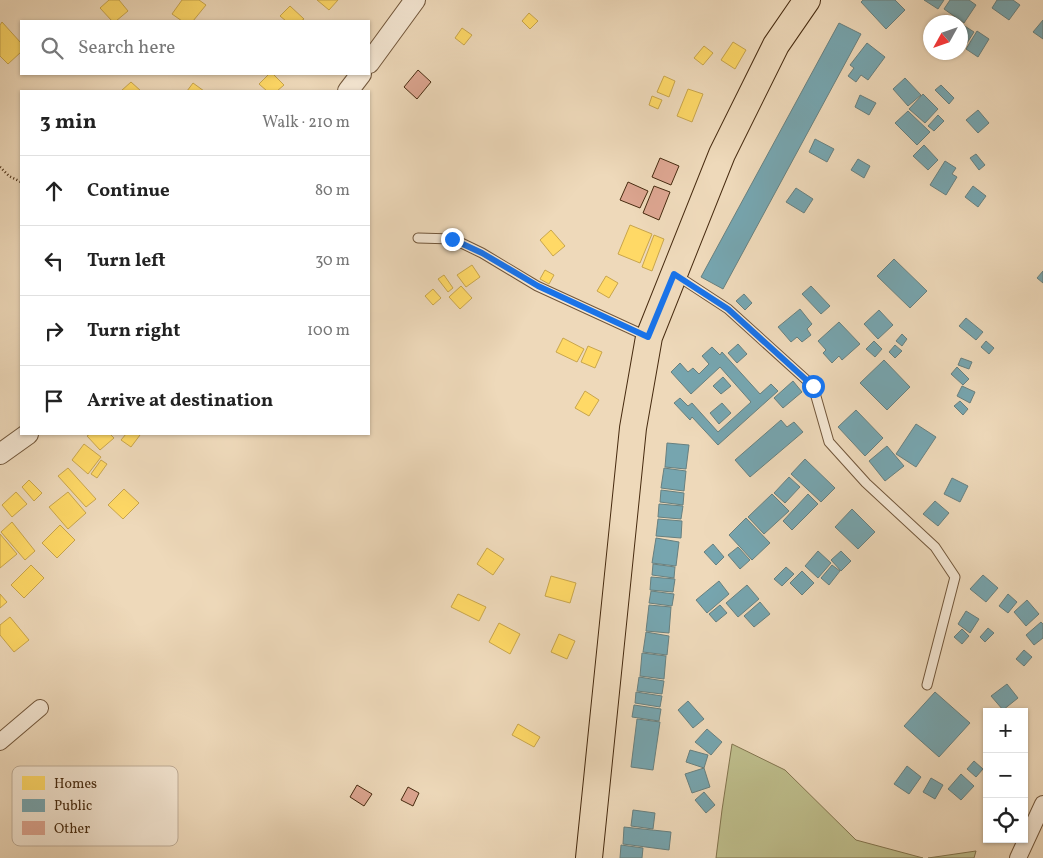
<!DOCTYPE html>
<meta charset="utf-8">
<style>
:root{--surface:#fff;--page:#f6f6f6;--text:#222;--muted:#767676;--line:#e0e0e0}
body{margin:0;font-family:Vollkorn,serif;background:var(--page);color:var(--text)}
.controls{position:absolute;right:15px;bottom:15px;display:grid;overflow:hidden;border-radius:0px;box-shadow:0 1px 4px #0004}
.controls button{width:45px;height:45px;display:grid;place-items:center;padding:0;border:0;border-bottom:1px solid var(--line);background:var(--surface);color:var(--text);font:25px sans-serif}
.compass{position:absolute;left:923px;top:15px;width:45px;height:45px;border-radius:50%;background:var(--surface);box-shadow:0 1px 4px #0004;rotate:230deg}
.stop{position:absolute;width:15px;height:15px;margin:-11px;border:4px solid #1a73e8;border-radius:50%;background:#fff}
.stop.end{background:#1a73e8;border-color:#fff;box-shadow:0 1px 5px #0008}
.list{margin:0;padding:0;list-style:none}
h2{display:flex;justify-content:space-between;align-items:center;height:65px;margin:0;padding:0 20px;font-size:21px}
h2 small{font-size:16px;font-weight:400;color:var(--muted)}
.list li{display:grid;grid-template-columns:32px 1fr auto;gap:15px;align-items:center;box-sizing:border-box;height:70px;padding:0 20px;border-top:1px solid var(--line)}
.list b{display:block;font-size:19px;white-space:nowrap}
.list em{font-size:16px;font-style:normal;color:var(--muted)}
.icon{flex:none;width:28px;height:28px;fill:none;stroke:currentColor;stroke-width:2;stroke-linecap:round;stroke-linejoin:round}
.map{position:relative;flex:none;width:1043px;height:858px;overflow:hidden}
.search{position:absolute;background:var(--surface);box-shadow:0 1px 4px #0004;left:20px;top:20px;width:350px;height:55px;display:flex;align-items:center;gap:12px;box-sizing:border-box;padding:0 18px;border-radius:0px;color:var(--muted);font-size:19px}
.panel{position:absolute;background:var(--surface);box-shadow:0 1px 4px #0004;left:20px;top:90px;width:350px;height:345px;border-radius:0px}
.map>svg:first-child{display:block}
.green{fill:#bebe8c;stroke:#82744e}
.homes{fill:#ffd966;stroke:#c8a54c}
.public{fill:#76a5af;stroke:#68807f}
.building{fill:#dca590;stroke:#472b10}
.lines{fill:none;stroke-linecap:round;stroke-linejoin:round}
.service-casing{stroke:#71563a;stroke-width:11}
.minor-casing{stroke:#71563a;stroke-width:18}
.tertiary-casing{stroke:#71563a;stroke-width:22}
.primary-casing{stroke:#472b10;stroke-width:28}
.path{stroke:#472b10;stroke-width:2.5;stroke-dasharray:1 2.5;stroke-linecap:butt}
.service{stroke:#f4e6d2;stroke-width:9}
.minor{stroke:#f4e6d2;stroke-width:16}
.tertiary{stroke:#f4e6d2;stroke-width:20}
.primary{stroke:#eed9ba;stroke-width:26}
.route{stroke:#1a73e8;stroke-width:6}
.key{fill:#f4e6d2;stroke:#c0ae98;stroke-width:1}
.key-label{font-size:14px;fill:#472b10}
</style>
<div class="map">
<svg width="1043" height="858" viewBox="0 0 1043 858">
<rect width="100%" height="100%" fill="#eed9ba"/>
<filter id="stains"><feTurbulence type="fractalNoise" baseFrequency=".004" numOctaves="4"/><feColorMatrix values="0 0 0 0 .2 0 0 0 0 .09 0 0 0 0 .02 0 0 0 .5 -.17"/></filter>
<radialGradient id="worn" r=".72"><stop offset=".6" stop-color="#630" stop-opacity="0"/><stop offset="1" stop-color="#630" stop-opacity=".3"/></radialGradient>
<path class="green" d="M732,744L785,770L856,840L923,858H716L722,810Z
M976,851L974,858H928Z"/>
<path class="homes" d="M109,0H119L128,11L116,21H112L100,8Z
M182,0H199L206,5L193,21H182L172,14Z
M317,0H338L329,10Z
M290,6L304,19L301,21H286L280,16Z
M529,13L538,21L530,29L522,21Z
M2,22L21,43V52L8,64L0,56V25Z
M462,28L472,35L464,45L455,38Z
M733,42L746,50L735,69L721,60Z
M704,46L713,53L703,65L694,58Z
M269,74H273L284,85L277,91H267L259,84Z
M664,76L675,81L669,97L657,92Z
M131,82L141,91H121Z
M193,83L204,91H187Z
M688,89L703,94L692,122L677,116Z
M652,96L662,100L658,109L649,105Z
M630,225L652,234L640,263L618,254Z
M551,230L565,246L553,256L540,240Z
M654,235L664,239L652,271L642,267Z
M472,265L480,277L466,287L457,275Z
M545,270L554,275L549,284L540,279Z
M444,275L453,288L448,292L438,279Z
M606,276L618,283L609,298L597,291Z
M461,286L472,298L460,309L449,297Z
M433,289L441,298L433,305L425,296Z
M563,338L584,349L577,362L556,352Z
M588,346L602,352L595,368L581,362Z
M585,391L599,400L589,416L575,408Z
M90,434H110L114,438L100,450L87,436Z
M126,434H138L140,435L131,447L121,440Z
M84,444L101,457L88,474L72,460Z
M101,460L107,464L97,478L91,474Z
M68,468L96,499L86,507L58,476Z
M29,480L42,493L34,501L22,487Z
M124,489L139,503L123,519L108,505Z
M16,492L27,504L12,517L2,505Z
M68,492L86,513L68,529L49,507Z
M12,522L35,551L25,560L1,532Z
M60,525L75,540L57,558L42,543Z
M0,534L17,554L0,568Z
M487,548L504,559L493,575L477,564Z
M31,565L44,578L24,598L11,585Z
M551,576L576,583L570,603L545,596Z
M0,594L7,602L0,608Z
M458,594L486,607L479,621L451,607Z
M10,617L29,640L14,652L0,635V625Z
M499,623L520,634L510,654L489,642Z
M559,634L575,641L567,659L551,652Z
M518,724L540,737L534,747L512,735Z"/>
<path class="public" d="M863,0H895L905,10L886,29L861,2Z
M924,0H944L938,9Z
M950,0H969L976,5L964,23L944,9Z
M997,0H1013L1020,5L1009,20L992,8Z
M1043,20V39L1033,32Z
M839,23L861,34L723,289L701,277Z
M960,23L974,32L962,51L960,50Z
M977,31L989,39L978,57L966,49Z
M867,43L885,57L868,80L861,75L856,82L848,76L854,68L850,65Z
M905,78L921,95L908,106L893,89Z
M941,85L954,98L949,104L935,90Z
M923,94L938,109L925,123L909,109Z
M860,95L876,103L869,115L855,107Z
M978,110L989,123L978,133L966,120Z
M908,111L930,132L917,145L895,123Z
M938,115L944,121L934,131L928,126Z
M815,139L834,149L827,162L809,152Z
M924,145L938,160L928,170L913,156Z
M976,154L985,165L979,170L970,158Z
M858,159L870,166L864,178L851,170Z
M945,161L956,168L952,174L957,177L946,195L930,185Z
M973,186L986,196L978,207L965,197Z
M796,188L813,199L804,213L786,202Z
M894,259L927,291L910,308L877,276Z
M1043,271V283L1037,278Z
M811,286L830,306L821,314L802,294Z
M744,294L752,303L745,310L736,301Z
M800,309L812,324L807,329L811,335L802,342L797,337L791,342L778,327Z
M879,310L893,325L878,339L864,324Z
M966,318L983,332L976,340L959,326Z
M839,322L860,344L842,360L839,356L832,363L823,353L826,350L818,341Z
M902,334L907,339L902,346L896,341Z
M874,341L882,349L875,357L866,349Z
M986,341L994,348L989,354L981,347Z
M738,344L747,354L737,363L728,353Z
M895,345L902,351L895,358L889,352Z
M712,347L720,355L722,352L760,394L771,384L778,391L718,445L692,417L690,420L674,403L680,398L688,406L692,403L718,432L751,402L720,367L691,394L671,372L680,363L688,372L693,368L699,374L709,364L702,356Z
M961,358L972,362L969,369L958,365Z
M884,360L910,387L887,410L860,383Z
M957,367L969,379L963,385L951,374Z
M723,377L731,386L721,394L713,386Z
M793,381L802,392L783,408L774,398Z
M962,386L975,392L970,403L957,396Z
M960,401L968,409L963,415L954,406Z
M722,403L731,413L719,424L710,413Z
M856,410L883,438L865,456L838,427Z
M781,420L787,427L794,422L803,432L750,477L735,460Z
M916,424L936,437L916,467L896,454Z
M667,443L689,445L686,469L665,467Z
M887,446L904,466L885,481L869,461Z
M805,459L835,488L821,502L791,474Z
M664,468L686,471L684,491L661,488Z
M789,477L800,487L785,503L774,493Z
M952,478L968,486L960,502L944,494Z
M661,490L684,493L683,505L660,502Z
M772,494L789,511L764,534L748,517Z
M808,494L818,504L792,530L783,521Z
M935,501L949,513L938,526L923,514Z
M659,504L683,506L681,519L658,517Z
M852,509L875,532L858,549L835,527Z
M746,518L770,543L752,560L729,535Z
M658,519L682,521L681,538L656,536Z
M656,538L679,542L676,566L652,563Z
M713,544L724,557L716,565L704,552Z
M738,547L750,560L740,569L728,555Z
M818,551L831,563L818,578L805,566Z
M841,551L851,561L841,571L831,560Z
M653,564L675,567L674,578L652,575Z
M832,565L840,571L829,585L821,578Z
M786,567L794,574L782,586L774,579Z
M802,571L814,583L802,595L790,583Z
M983,575L998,588L986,602L970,589Z
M651,577L675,579L673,592L650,590Z
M719,581L729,594L707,613L696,600Z
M747,585L759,599L738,617L726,603Z
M651,591L674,594L672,606L649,603Z
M1008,594L1017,602L1008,613L999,606Z
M1027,600L1039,614L1026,626L1014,612Z
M760,602L770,614L754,627L744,616Z
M649,605L671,607L669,633L646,631Z
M720,605L727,613L716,622L709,614Z
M966,611L979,619L970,633L958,624Z
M1041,622L1043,624V638L1034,645L1026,635Z
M988,628L994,633L985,642L980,637Z
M962,629L969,636L962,644L954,637Z
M646,632L669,636L667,655L643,652Z
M1024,650L1032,657L1024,666L1016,659Z
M642,653L666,656L664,679L640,676Z
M639,677L664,681L662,694L637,691Z
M1007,684L1018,698L1003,710L991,696Z
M636,692L662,696L660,707L635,703Z
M935,692L970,723L939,757L904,726Z
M688,701L704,719L693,728L678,710Z
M634,705L661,709L659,721L632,717Z
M637,719L660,722L653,770L631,767Z
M707,729L722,742L711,755L695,742Z
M690,750L708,755L704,768L686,762Z
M974,761L983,769L976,777L967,769Z
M907,766L921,777L909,794L894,784Z
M704,768L710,787L692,793L685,774Z
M961,774L974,786L961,800L948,789Z
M931,778L943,785L935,799L923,792Z
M704,792L715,805L706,813L695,800Z
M633,810L655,813L653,829L631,826Z
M624,827L671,832L669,850L623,844Z
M621,845L643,848L642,858H620Z"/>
<path class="building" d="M418,70L431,82L417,99L404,87Z
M660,158L679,166L671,185L652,177Z
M628,182L648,191L640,208L620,200Z
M654,186L670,192L659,220L643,213Z
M357,785L372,794L364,806L350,797Z
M408,787L419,793L413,806L401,800Z"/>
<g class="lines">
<g class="service-casing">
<path id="service" d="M418,238L453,239L482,253L537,286L646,336
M676,275L728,309L813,386L829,442L866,483L935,547L955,577L927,685"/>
</g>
<g class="minor-casing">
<path id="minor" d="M0,742L40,708
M1018,858L1043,804"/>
</g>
<g class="tertiary-casing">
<path id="tertiary" d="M369,63L415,0
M348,91L361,74
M0,454L28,434"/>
</g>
<g class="primary-casing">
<path id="primary" d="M589,858L633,428L649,337L722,154L776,45L807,0"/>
</g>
<path class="path" d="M0,167L9,176L21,182"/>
<use href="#service" class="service"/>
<use href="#minor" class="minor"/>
<use href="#tertiary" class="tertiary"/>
<use href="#primary" class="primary"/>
</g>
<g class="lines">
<path class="route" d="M452,239L482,253L538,286L648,337L674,274L728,309L813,386"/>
</g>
<rect x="12" y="766" width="166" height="80" rx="8" class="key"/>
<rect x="22" y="776" width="23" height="14" fill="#ffd966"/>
<rect x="22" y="799" width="23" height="13" fill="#76a5af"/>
<rect x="22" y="821" width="23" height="14" fill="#dca590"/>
<g class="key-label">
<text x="54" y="788">Homes</text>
<text x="54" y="810">Public</text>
<text x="54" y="833">Other</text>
</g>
<rect width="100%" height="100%" filter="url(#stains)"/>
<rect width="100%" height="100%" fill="url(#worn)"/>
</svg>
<div class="controls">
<button>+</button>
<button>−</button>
<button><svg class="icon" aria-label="locate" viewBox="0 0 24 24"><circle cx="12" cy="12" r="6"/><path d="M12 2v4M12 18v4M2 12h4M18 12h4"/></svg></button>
</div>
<svg class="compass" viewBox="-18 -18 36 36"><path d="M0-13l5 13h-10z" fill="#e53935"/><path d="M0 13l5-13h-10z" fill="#767676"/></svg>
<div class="stop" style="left:813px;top:386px"></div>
<div class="stop end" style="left:452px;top:239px"></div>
<div class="search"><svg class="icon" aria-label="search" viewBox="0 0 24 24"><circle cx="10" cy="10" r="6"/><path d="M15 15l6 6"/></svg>Search here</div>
<section class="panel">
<h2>3 min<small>Walk · 210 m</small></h2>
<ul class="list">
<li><svg class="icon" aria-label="ahead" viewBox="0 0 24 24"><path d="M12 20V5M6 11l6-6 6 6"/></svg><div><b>Continue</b></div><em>80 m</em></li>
<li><svg class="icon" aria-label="left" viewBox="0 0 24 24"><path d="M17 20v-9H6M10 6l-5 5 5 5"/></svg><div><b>Turn left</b></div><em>30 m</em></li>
<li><svg class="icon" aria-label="right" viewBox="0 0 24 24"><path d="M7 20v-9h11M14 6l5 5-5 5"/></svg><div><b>Turn right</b></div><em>100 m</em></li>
<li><svg class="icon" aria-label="arrive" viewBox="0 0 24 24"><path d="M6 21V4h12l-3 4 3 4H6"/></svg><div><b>Arrive at destination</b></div></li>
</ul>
</section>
</div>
